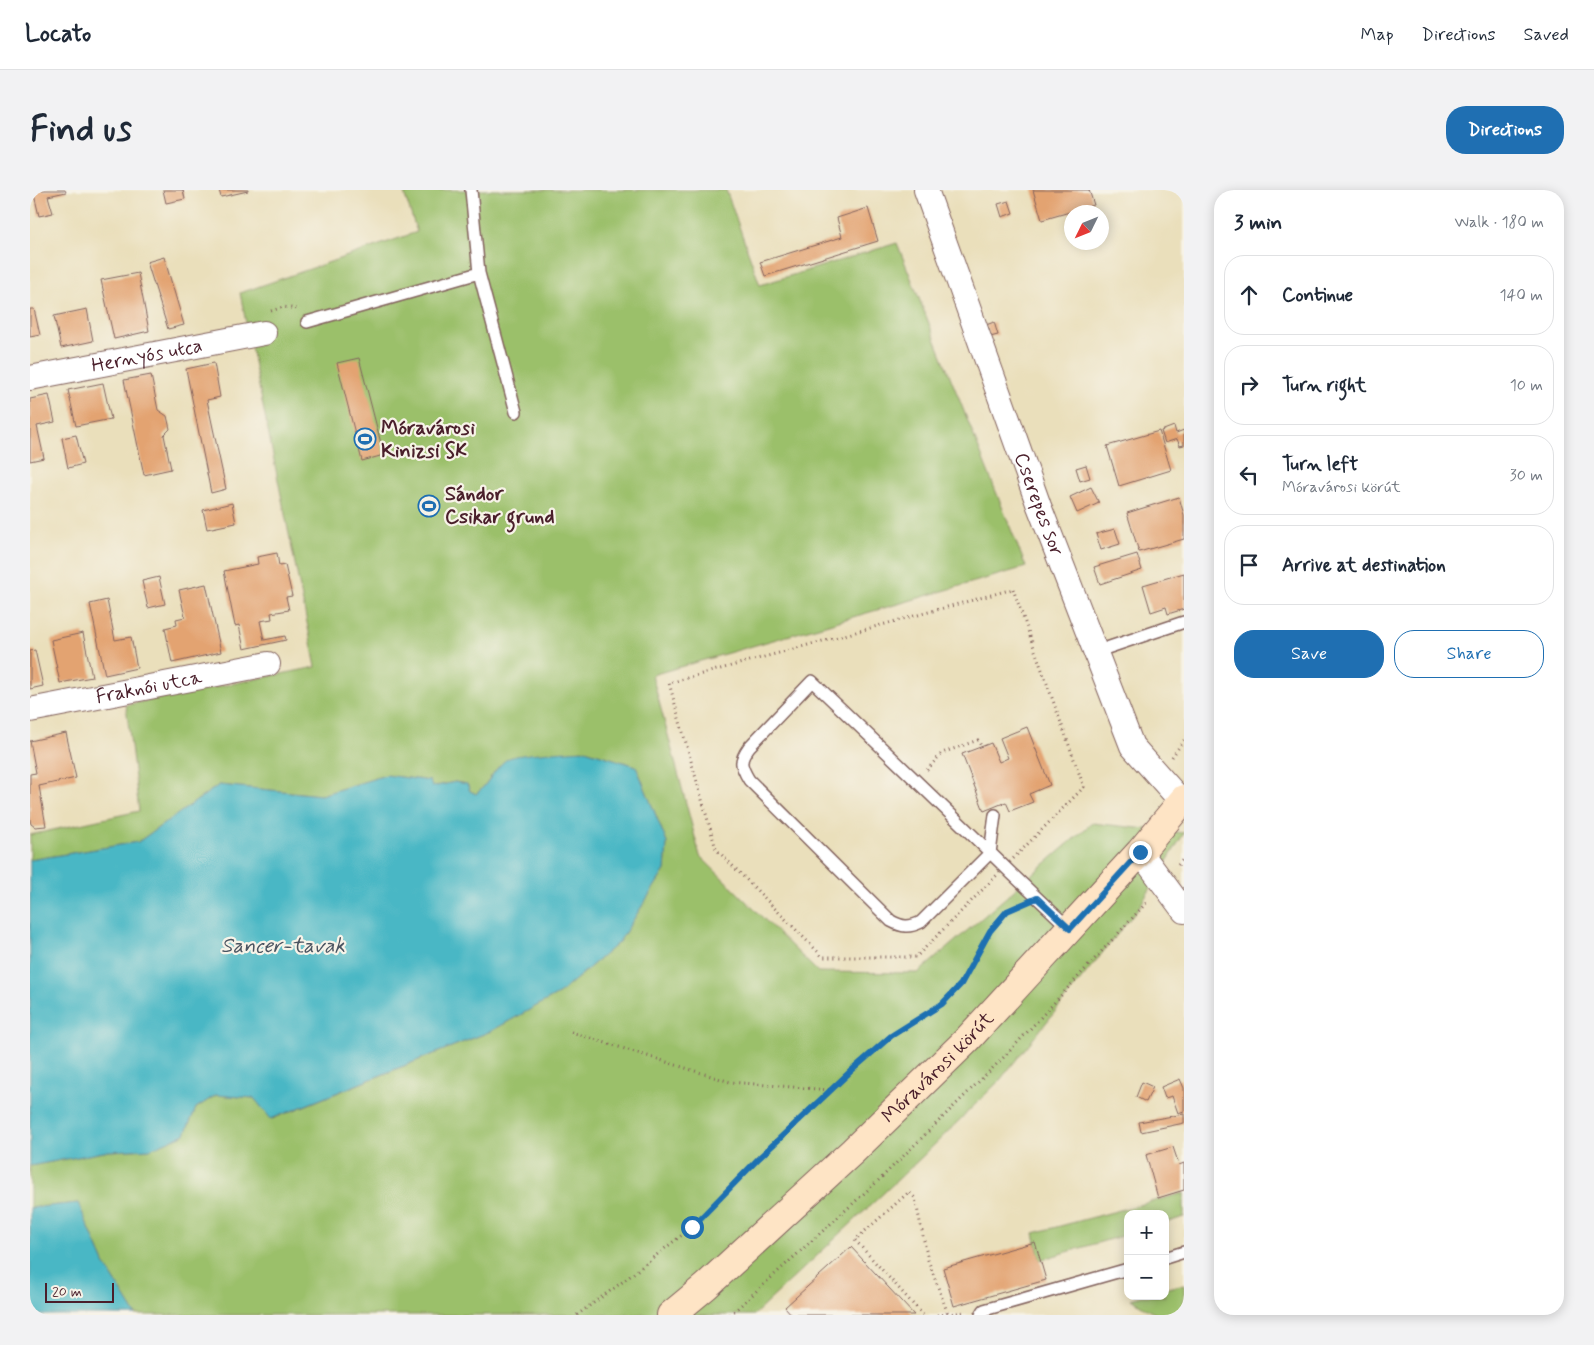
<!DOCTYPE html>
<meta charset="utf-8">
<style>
:root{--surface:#fff;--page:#f2f2f3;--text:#1f2937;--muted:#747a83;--line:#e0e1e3;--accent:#1f6fb2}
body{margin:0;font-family:Mynerve,sans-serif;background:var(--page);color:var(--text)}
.controls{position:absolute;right:15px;bottom:15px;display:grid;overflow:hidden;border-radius:10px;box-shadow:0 2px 12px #0003}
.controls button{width:45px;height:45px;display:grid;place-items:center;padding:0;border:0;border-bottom:1px solid var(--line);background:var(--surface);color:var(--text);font:25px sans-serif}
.compass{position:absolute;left:1034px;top:15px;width:45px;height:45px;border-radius:50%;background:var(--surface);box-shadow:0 2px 12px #0003;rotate:227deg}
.scale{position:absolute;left:15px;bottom:12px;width:69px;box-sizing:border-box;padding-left:5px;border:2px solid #4a1f2b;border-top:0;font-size:14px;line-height:18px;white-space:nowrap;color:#4a1f2b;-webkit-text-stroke:4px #f7f3e8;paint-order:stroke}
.stop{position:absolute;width:15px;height:15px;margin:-11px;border:4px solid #1f6fb2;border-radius:50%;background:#fff}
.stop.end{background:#1f6fb2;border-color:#fff;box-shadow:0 1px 5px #0008}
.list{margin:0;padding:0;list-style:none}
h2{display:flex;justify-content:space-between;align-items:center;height:65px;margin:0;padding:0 20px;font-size:21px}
h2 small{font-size:16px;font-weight:400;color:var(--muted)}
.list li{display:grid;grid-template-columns:32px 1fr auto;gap:15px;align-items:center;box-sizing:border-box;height:80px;margin:0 10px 10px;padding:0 10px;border:1px solid var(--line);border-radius:20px}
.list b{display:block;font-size:19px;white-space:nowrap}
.list p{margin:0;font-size:16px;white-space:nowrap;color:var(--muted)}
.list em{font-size:16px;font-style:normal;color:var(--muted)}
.actions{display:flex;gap:10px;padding:15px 20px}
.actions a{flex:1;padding:11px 0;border:1px solid var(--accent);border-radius:20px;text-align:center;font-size:18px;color:var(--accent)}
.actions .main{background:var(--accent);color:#fff}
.icon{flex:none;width:28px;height:28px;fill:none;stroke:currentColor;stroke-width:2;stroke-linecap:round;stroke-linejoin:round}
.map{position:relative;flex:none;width:1154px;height:1125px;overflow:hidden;border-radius:20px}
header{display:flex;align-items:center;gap:30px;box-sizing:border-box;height:70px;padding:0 25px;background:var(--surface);border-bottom:1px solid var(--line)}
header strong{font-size:24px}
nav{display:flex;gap:28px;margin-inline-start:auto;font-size:18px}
.intro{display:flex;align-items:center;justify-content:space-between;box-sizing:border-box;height:120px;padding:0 30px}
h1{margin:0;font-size:35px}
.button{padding:12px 22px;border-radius:20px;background:var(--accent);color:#fff;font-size:18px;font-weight:700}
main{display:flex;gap:30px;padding:0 30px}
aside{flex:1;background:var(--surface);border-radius:20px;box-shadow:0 2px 12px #0003}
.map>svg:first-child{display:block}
.green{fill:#9bc06b;stroke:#72704b;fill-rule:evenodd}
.water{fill:#4ab7c5;stroke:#4a6b78}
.building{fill:#e3a371}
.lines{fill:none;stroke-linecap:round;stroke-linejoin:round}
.lane-casing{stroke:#82625d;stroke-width:14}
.street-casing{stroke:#82625d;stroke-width:26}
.secondary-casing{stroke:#82625d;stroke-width:30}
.path{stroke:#82625d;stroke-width:3;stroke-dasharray:1 4;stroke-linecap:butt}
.lane{stroke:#fff;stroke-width:11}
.street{stroke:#fff;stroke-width:24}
.secondary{stroke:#fee4c5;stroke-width:28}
.route{stroke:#1f6fb2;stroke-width:6}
.labels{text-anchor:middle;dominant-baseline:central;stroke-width:4.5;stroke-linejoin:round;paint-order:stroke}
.street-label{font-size:20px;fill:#4a1f2b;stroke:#f7f3e8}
.poi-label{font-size:20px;font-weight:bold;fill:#4a1f2b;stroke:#f7f3e8;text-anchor:start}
.water-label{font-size:21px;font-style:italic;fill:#4a5461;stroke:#f7f3e8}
</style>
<header>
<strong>Locato</strong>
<nav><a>Map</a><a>Directions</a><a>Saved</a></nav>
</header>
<div class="intro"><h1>Find us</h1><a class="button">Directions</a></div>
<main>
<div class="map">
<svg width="1154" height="1125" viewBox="0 0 1154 1125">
<rect width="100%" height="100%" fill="#f7f3e8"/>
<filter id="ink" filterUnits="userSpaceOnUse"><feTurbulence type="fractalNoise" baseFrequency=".02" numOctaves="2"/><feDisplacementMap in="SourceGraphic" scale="10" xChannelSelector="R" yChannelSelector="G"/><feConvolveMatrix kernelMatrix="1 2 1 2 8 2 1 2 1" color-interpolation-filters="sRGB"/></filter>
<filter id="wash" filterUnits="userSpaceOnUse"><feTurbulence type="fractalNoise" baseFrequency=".0096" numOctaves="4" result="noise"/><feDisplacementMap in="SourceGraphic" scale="20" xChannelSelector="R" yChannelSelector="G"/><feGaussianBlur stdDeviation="1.12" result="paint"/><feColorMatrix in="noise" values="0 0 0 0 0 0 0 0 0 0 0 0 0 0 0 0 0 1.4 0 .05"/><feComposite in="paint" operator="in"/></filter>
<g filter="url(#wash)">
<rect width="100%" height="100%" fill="#eadfbb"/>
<path class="green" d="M373,0H696L730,95L867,53L996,377L622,485L670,666L788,782L888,783L1062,633L1154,643L1110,716L970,890L893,966L724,1125H106L75,1075L48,1013L0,1018V976L79,961L120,959L155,944L166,918L186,905L224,908L242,929L461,841L530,803L589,752L635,680L637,653L606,576L555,560L500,565L508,585L526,584L531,596L506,605V645L497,656L489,653L415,665L400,591L356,585L291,605L189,595L108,652L0,670V645L109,621L96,515L286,477L210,103L387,42ZM488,566L490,583L474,588L471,592L484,637L478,644L453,646L434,652H425L412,605L414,596H406L425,592L437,594L440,601L446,604C461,592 467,569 488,566Z
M1154,1003V1027L1135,1033V1024H1098V1044L1010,1070L1004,1043Z
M1154,1094V1125H1127L1101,1109L1112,1106H1135V1099Z"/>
<path class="water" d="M555,560L606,576L637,653L635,680L589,752L530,803L461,841L241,929L224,908L186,905L166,918L155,944L120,959L79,961L0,976V670L108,652L189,595L291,605L356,585L400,591L402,597L425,592L437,594L440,601L446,604C459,594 464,578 477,569C486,563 541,561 555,560Z
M48,1013L75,1075L106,1125H0V1018Z"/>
<g id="blocks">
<path class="building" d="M3,0H35L36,2L18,6L23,23L9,26Z
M133,0H153L155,9L136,13Z
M189,0H218V1L191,7Z
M1003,0H1059L1064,15L1012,30Z
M979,11L983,23L972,27L968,14Z
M838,18L848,51L735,86L730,72L812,47L807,28Z
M134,67L154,135L138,139L117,72Z
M108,83L119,141L84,149L71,90Z
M0,119H4L10,145L0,147Z
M57,119L63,151L31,158L24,126Z
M964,132L968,145L960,147L956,135Z
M329,168L354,265L332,271L307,173Z
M184,173L190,207L177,210L196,299L181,303L156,179Z
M121,185L128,220L137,226L140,239L134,245L141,279L114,285L94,190Z
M73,193L81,229L46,236L38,200Z
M19,205L25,232L7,236L14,268L0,271V209Z
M1144,236L1146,243L1154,240V255L1150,256L1147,249L1135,253L1131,241Z
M1129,241L1141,280L1089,296L1077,256Z
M46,245L53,274L38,278L32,248Z
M1056,275L1060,288L1050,291L1046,278Z
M1061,297L1069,313L1047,323L1040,307Z
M1149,307L1154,325V349L1109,362L1097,323Z
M202,313L206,333L177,339L173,320Z
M1085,339L1090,354L1071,360L1066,344Z
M247,363L249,376L255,375L262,406L256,407L259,420L241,423L242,429L230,431L234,450L255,446L256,450L214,459L209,435L205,436L194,381L228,374L227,367Z
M1107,364L1112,380L1070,394L1064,377Z
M1154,383V419L1138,424L1136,417L1121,422L1113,395Z
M129,387L135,414L118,418L112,391Z
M176,394L191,462L142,473L135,438L147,435L146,429L155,427L149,400Z
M77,410L85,450L101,447L107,478L75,485L60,414Z
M53,443L62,487L30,493L21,450Z
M5,460L13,496L0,499V461Z
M997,537L1020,595L999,604L1003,612L980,621L976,612L954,621L932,564L961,553L969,572L978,568L970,548Z
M36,543L46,588L9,596L16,636L5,637L1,634L0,630V584L6,583L0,551Z
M1150,889L1154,898V921L1148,923L1142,906L1135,908L1131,897Z
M1112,892L1123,897L1116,912L1106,907Z
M1154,924V933L1111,942L1109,932Z
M1143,957L1149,975L1154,973V1000L1128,1008L1116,965Z
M1005,1052L1016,1090L924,1116L913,1078Z
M821,1057L884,1125H762L755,1117Z"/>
</g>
</g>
<g filter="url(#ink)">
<use href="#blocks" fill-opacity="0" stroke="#82625d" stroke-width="1"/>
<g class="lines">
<g class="lane-casing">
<path id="lane" d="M441,0L449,83L486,222
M277,132L449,83
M1065,462L1154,432
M965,625L960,663L891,732C879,738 872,737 861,731L719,590C710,575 709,571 719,557L782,491C849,555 916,619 981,683L1040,739
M1135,1068L1154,1062
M951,1125L954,1120L1098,1079"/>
</g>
<g class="street-casing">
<g id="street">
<path id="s1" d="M896,0L1009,316L1102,556L1152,612"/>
<path id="s2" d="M0,188L234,143"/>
<path id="s3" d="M0,520L238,474"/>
<path d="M1110,662L1154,721"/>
</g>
</g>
<g class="secondary-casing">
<g id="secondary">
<path id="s4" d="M641,1125L676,1096L823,961L936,851L1110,662L1154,609"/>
</g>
</g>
<path class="path" d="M241,121L253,117L268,119
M983,399L1054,597L886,767H793L686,659L639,493Z
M1142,567L1154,550
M897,580L912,563L948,550L951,556
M1148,675L1154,668
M541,842L700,892L800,900
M547,1125L595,1090L662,1037L729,968L821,881L861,846L912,814L931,794L960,741L977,721L990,715
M700,1125L850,989L977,864L1118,711
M893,1125L825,1050L879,1002L885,1008L898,1070L918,1124
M907,1125L936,1122"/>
<use href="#lane" class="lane"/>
<use href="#street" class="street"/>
<use href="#secondary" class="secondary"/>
</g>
</g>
<g class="lines" filter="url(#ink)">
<path class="route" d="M662,1037L729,968L821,881L861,846L912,814L931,794L960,741L977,721L1007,708L1040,739L1110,662"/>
</g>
<defs>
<g id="stadium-ring" transform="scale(1.125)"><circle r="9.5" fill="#f7f3e8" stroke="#1f6fb2" stroke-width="1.5"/><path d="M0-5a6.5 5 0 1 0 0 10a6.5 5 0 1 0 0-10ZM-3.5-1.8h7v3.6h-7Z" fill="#1f6fb2"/></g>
</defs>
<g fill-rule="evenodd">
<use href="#stadium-ring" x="335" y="249"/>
<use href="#stadium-ring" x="399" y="316"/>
</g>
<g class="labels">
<g class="street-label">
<text stroke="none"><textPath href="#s2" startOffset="119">Hernyós utca</textPath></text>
<text stroke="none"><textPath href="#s1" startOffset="334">Cserepes sor</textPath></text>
<text stroke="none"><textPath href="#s3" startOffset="121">Fraknói utca</textPath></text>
<text stroke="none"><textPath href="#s4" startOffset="364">Móravárosi körút</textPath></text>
</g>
<g class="poi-label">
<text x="351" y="238">Móravárosi<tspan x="351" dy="23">Kinizsi SK</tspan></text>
<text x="415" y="304">Sándor<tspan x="415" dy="23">Csikar grund</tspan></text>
</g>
<g class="water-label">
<text x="253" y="756">Sancer-tavak</text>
</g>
</g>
</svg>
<div class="controls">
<button>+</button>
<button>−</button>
</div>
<svg class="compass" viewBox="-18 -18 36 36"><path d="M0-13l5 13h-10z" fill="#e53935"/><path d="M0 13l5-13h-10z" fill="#747a83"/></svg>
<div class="scale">20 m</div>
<div class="stop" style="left:662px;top:1037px"></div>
<div class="stop end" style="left:1110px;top:662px"></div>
</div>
<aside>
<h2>3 min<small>Walk · 180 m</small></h2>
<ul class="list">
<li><svg class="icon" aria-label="ahead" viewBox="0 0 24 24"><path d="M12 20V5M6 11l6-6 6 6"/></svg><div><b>Continue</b></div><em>140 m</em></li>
<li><svg class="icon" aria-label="right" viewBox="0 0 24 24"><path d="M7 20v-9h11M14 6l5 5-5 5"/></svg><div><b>Turn right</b></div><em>10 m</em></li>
<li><svg class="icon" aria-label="left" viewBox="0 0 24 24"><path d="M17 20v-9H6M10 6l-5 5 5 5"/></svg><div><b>Turn left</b><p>Móravárosi körút</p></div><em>30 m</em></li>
<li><svg class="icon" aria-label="arrive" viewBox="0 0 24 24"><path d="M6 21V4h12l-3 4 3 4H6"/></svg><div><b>Arrive at destination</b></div></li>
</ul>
<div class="actions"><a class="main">Save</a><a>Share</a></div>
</aside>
</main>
